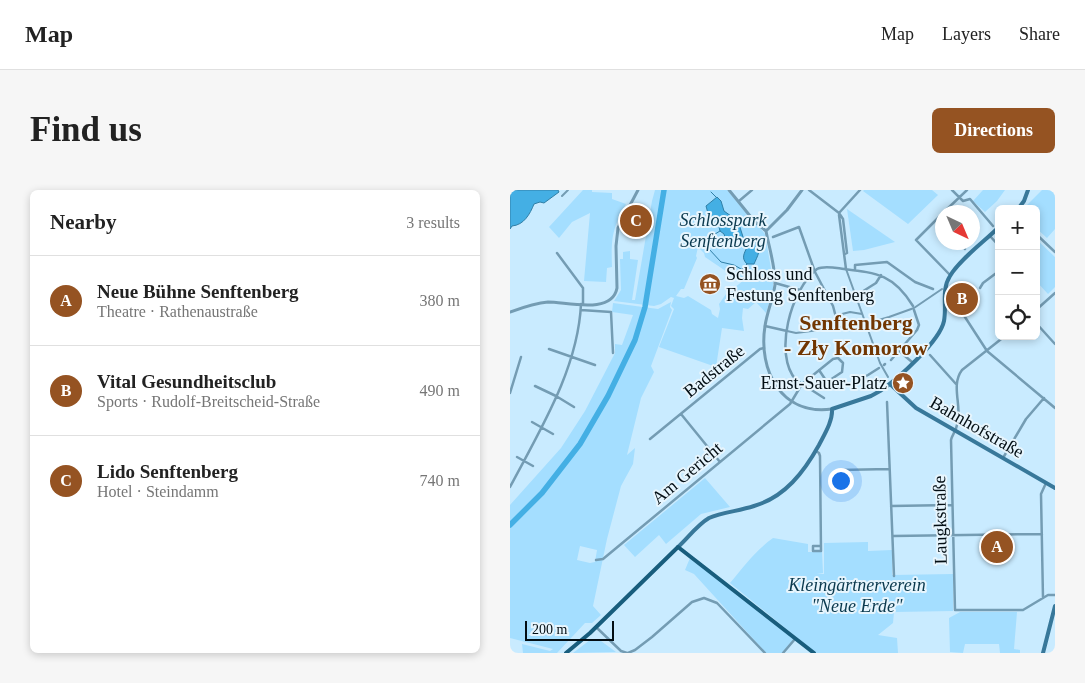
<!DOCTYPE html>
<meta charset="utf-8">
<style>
:root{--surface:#fff;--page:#f6f6f6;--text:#222;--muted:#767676;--line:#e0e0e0;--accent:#955322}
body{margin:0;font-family:"Times New Roman",serif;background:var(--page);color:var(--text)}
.controls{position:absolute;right:15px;top:15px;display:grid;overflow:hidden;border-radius:8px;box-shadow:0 2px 8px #0003}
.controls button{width:45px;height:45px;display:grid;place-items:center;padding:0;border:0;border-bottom:1px solid var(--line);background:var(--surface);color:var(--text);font:25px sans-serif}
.compass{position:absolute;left:425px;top:15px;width:45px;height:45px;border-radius:50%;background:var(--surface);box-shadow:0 2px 8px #0003;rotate:136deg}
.scale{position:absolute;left:15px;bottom:12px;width:89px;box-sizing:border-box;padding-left:5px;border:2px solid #030e14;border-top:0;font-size:14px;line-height:18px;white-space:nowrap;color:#030e14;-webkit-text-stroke:4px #e7f5fd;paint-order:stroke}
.you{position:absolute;left:330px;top:290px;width:18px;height:18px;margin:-12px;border:4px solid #fff;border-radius:50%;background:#1a73e8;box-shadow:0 0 0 8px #1a73e833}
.badge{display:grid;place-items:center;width:32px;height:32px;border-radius:50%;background:var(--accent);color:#fff;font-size:16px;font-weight:700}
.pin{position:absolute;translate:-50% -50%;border:2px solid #fff;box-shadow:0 1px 5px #0006}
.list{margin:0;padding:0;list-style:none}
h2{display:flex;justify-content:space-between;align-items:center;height:65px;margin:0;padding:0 20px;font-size:21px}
h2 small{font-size:16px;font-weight:400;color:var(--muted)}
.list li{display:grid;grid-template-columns:32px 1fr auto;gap:15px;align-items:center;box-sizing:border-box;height:90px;padding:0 20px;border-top:1px solid var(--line)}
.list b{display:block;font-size:19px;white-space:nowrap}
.list p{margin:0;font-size:16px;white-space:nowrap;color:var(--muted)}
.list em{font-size:16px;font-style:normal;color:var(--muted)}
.icon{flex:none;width:28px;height:28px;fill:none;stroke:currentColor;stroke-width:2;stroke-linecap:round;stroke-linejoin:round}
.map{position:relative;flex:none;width:545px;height:463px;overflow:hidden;border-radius:8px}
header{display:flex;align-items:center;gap:30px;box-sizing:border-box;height:70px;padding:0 25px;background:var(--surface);border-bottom:1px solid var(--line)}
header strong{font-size:24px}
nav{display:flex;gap:28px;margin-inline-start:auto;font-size:18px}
.intro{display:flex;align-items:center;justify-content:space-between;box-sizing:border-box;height:120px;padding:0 30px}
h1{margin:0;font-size:35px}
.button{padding:12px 22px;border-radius:8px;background:var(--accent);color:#fff;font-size:18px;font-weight:700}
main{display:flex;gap:30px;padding:0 30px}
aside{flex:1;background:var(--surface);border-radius:8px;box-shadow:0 2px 8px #0003}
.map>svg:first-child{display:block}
.green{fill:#a4deff;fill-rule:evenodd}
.water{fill:#44afe4;stroke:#307fa6}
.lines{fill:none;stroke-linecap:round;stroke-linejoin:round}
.stream{stroke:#307fa6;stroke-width:1}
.river{stroke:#44afe4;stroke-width:5.5}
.pedestrian{stroke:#749cb3;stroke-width:2}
.minor{stroke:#749cb3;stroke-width:2.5}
.tertiary{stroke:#749cb3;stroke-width:3}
.secondary{stroke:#38789a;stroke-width:4}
.primary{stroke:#185d7d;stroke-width:4}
.labels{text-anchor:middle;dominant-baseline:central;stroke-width:4;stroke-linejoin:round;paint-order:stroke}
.park-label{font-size:18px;font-style:italic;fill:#0a394e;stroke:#e7f5fd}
.poi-label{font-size:18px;fill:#030e14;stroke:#e7f5fd;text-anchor:start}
.street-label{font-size:18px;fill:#030e14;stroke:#e7f5fd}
.district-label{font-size:22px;font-weight:bold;fill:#713602;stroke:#e7f5fd}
</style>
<header>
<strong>Map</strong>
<nav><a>Map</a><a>Layers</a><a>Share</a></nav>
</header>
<div class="intro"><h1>Find us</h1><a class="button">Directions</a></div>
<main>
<aside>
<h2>Nearby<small>3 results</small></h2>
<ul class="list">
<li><span class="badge">A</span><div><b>Neue Bühne Senftenberg</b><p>Theatre · Rathenaustraße</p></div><em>380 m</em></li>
<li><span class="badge">B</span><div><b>Vital Gesundheitsclub</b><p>Sports · Rudolf-Breitscheid-Straße</p></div><em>490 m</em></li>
<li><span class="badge">C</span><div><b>Lido Senftenberg</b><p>Hotel · Steindamm</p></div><em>740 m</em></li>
</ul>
</aside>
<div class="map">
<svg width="545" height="463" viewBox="0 0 545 463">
<rect width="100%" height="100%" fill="#c9ebff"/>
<path class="green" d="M73,0H82V2L102,3V9L116,14C102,39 101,48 102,77L97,78L96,92L74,91L80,23L62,32L49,48L39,37Z
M145,0H217L255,44L263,90V99L256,123L246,112L238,119L233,118L232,128L234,141L212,138L206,177L149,157L164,119L161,116L164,108L161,107L151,114L144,116L104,111L111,100L110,69H113V62L120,61V69L128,70L122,110H125L142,11ZM188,57L194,63L195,67L223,86L226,84L234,90L224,98L221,97L209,114L210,119L208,128L202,124L201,120L178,106L174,108L166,106L171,99H174L187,68L186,66Z
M354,0H422L428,5L398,34L353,1Z
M473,0H495L487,11L475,22L463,11Z
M532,0H545V39L537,48L526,38V19H513Z
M337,19L385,52L354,60L343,61Z
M526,49L545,67V97L538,104L526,91Z
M161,112L160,117L162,120L141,176L144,182L131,208L117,265L125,258L123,274L111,296L97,349L83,416L91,425L82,433H75L47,463H13L12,454L40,461L43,459L0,448V315L51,258L75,221L105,163V154L112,155L123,125L102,122L103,113L148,119ZM70,356L87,360L85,372L80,373L67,370Z
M195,288L220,317L191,324L156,354L149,345L125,367L114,355Z
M263,348L298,354V362H312L313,383L307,384H314V353L358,352V361L382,360V385L443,384V421L384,422L383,433L368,445L387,448L388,463H306L220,393C234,376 245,361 263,348Z
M180,368L284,449L272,463H256L184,384L175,380Z
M450,422H507L504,459L510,460V463H490L489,454H455L453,463L440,462L439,428Z
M80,450L91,451L106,462L63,463Z"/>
<path class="water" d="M0,0H48L49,2L34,13L30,12L24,14C20,24 14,35 2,36L0,39Z
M207,7L211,11L214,21L228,31L234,50L238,54L243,51L246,52C253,57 247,67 244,74H237C231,68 234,64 237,57L233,52L217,53L214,44L210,41L209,37L199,27L196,16Z"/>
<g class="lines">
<path class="stream" d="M201,2L206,7
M210,41L197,49L196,51L199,59L211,72L224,75L238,83
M231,80L237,74"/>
<path class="river" d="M0,335L32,303L70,254L98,206L125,150L135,117L154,0"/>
<path class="pedestrian" d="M52,6L58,0
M336,79L370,173L378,187
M328,125L340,122L352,124
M277,141L286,143L355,134L379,127L404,118L432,99"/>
<path class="minor" d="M299,0L329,23L333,29L337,63L335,64
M442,0L453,11L460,9L483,36
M229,11L242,0
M434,22L457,0
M329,23L350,0
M432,24L406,50L440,85
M329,25L336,79
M427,29L432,35
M526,44L545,62
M480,46L489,56
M263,47L289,37L305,82L323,116L327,131
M450,52L455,59
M47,63L73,98V114
M345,80V75L377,72L405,92L423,99
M265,93L290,100
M447,95L444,97L442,107L477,161L545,218
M470,98L473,93L489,81
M347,105L366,93L371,85
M71,120L101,122L103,163
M526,120L545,103
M526,133L545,154
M255,136L277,141
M495,146L452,180C440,196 453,217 447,235C446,241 442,245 441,250L445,420H513L538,405H545
M39,159L85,175
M389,161L402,172
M420,165L446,194
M381,170L407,140L409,135L404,120
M374,175L375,174
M339,195L358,185L369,178
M25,196L46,206L64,217
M0,203L11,167
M314,208L286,190C263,164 281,99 307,79C314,75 326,78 334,79C368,83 384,85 403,116
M377,212L384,386
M171,224L210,272
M22,232L43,244
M140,249L250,159L254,158
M306,261L309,263L310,266L311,361H303V356H311
M7,267L23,276
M493,268L516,229L534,208
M330,280L379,279
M0,297C30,240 68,179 71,114
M381,316L442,315
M383,346L532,344
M86,370L93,369L280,214L292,194L323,169L328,168L333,173L332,182L317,192L309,180
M533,408L531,304L536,293
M86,437L111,461L117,463
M118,463L125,460L142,447L182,412L194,408L207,413L255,463
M273,463L285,449"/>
<path class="tertiary" d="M219,0L245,32L256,41L257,46C260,60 266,81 265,95C263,109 257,122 255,136C248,180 271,226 322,219
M256,41L277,20L292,0
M0,122C11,118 25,113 38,112C57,112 102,125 107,98L106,56L108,38L128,0"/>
<path class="secondary" d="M508,19L514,11L518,0
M380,194L406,218L545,298
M168,357C178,348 187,335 199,328C212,322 230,321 244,316C275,307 294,282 309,255C314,245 323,231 322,219L361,206L370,201C388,189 430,151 434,131C437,115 431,100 440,86C449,70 475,51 489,37
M533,463L545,416"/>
<path class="primary" d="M56,463L80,443L168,357L304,463"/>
</g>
<defs>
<g id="museum-disc" transform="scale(1.125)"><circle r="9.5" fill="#955322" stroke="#e7f5fd"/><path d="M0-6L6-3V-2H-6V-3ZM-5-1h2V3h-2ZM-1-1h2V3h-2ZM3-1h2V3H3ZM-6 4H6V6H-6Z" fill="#fff"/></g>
<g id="sight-disc" transform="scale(1.125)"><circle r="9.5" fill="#955322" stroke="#e7f5fd"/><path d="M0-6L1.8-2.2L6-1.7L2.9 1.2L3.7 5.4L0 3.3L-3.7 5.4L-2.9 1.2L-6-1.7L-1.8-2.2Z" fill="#fff"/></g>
</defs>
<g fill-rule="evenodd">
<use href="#museum-disc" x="200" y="94"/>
<use href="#sight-disc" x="393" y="193"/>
</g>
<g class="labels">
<g class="park-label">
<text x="213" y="30">Schlosspark<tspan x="213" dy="21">Senftenberg</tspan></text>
<text x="347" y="395">Kleingärtnerverein<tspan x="347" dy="21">"Neue Erde"</tspan></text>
</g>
<g class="poi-label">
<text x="216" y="84">Schloss und<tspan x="216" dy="21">Festung Senftenberg</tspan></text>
<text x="377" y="193" text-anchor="end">Ernst-Sauer-Platz</text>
</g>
<g class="street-label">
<text transform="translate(204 181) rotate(-39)">Badstraße</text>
<text transform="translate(467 237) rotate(30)">Bahnhofstraße</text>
<text transform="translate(177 283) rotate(-40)">Am Gericht</text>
<text transform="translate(430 330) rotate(-91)">Laugkstraße</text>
</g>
<g class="district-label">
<text x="346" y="132">Senftenberg<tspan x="346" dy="25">- Zły Komorow</tspan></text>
</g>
</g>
</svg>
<div class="controls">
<button>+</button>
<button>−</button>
<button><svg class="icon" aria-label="locate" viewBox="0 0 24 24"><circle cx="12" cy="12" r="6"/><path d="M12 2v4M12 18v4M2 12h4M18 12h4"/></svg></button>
</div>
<svg class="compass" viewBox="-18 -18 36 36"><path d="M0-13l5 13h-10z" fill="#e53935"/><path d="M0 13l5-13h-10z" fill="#767676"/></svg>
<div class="scale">200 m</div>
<div class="you"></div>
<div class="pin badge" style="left:487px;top:357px">A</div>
<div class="pin badge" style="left:452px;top:109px">B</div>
<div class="pin badge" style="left:126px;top:31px">C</div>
</div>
</main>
